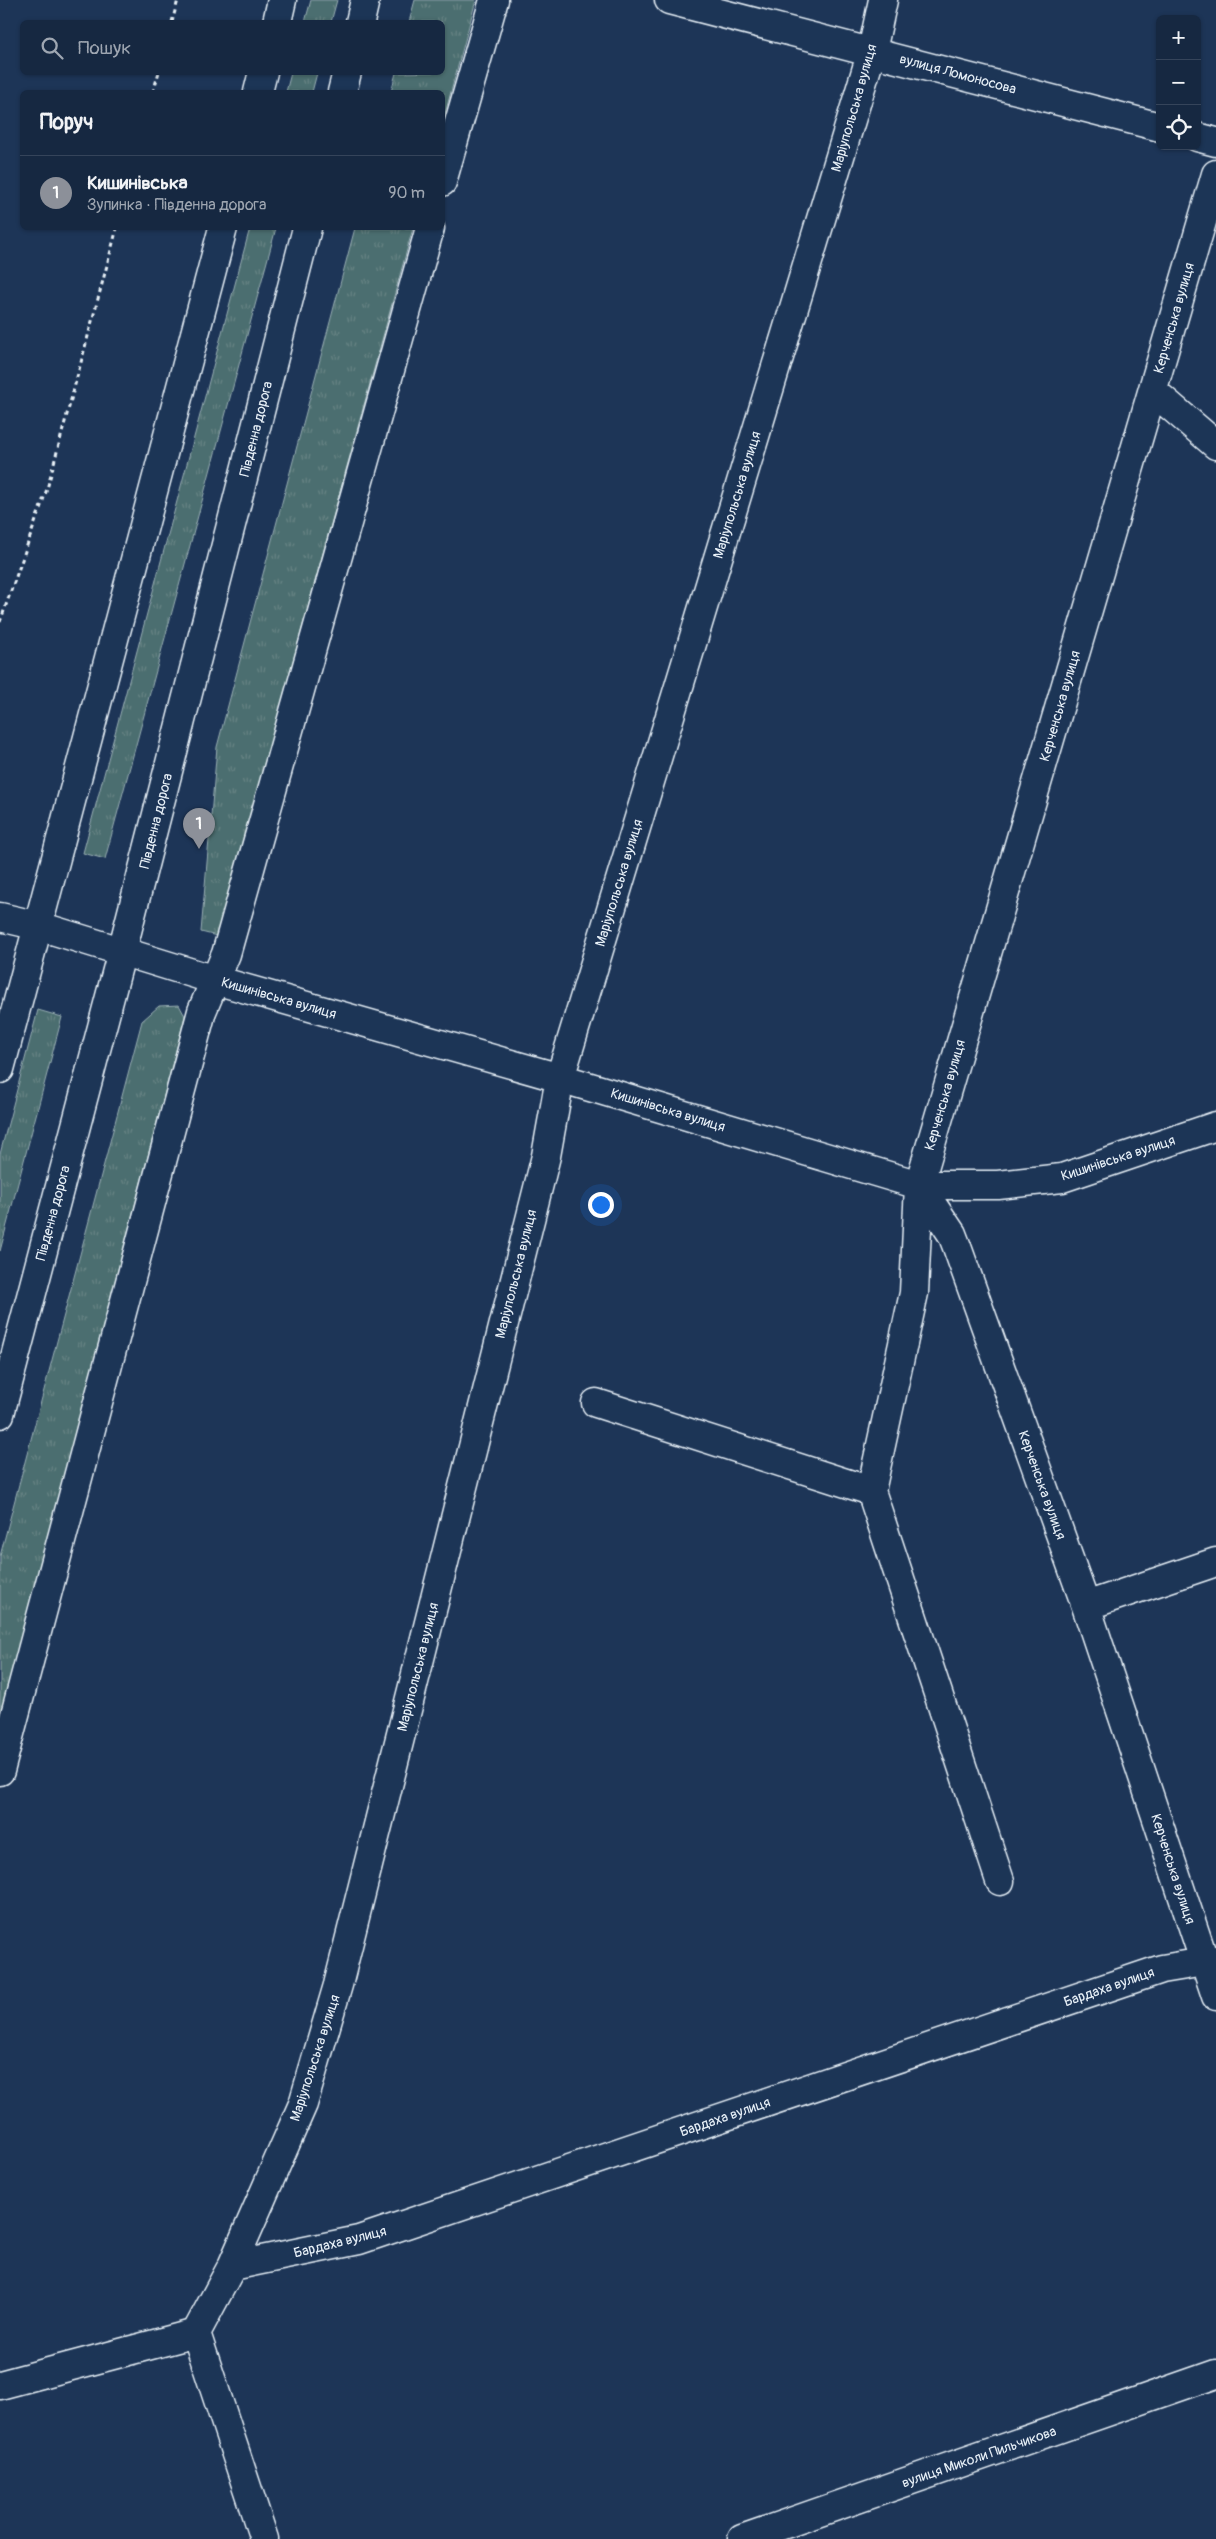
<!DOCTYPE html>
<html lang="uk">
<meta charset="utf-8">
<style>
:root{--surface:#162841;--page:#1f3048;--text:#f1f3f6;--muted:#9ea6b1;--line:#35445a;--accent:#8c9099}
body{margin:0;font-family:Pangolin,sans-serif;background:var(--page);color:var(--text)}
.controls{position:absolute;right:15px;top:15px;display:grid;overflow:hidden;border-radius:8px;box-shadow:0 1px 4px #0004}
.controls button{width:45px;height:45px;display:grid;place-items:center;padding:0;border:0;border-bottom:1px solid var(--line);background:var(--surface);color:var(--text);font:25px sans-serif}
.you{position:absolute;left:600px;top:1204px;width:18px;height:18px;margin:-12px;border:4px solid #fff;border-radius:50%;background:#1a73e8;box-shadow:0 0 0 8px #1a73e833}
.badge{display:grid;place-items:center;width:32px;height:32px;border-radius:50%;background:var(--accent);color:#fff;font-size:16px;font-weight:700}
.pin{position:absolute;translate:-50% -41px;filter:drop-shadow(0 1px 2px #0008)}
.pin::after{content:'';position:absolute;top:26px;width:18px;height:15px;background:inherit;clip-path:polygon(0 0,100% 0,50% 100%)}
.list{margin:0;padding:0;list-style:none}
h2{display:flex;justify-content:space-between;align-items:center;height:65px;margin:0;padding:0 20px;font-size:21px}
h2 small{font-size:16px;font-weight:400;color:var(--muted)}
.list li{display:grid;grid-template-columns:32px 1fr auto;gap:15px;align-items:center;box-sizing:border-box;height:75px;padding:0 20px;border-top:1px solid var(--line)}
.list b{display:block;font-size:19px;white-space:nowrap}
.list p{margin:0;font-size:16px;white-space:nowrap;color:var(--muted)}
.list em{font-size:16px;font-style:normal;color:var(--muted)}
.icon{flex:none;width:28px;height:28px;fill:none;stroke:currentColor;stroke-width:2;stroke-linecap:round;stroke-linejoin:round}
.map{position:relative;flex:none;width:1216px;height:2539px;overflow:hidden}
.search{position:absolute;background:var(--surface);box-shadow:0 1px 4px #0004;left:20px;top:20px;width:425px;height:55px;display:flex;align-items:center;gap:12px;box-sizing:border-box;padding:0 18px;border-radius:8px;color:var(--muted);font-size:19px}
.panel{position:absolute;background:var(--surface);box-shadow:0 1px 4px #0004;left:20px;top:90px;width:425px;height:140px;border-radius:8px}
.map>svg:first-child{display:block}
.grass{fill:url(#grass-tufts);stroke:#9ab0b4}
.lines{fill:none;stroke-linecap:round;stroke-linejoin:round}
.minor-casing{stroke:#e8f1f8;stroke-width:31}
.major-casing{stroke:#e8f1f8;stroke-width:31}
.path{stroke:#e8f1f8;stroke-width:3;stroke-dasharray:4 4;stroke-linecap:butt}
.minor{stroke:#1d3557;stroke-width:28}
.major{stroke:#1d3557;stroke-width:28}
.labels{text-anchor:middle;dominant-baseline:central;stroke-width:4;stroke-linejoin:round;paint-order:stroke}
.street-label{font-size:14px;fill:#e8f1f8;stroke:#1d3557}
</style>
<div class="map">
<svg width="1216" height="2539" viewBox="0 0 1216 2539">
<defs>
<pattern id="grass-tufts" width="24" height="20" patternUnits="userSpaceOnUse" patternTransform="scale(1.25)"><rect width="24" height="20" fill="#4c6e6f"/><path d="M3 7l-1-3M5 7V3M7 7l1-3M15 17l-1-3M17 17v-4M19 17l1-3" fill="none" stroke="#668384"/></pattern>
</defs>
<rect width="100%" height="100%" fill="#1d3557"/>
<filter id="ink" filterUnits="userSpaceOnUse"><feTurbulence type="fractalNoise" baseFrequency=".02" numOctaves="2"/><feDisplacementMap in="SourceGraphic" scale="10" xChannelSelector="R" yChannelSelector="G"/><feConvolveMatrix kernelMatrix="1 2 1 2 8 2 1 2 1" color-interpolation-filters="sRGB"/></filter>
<g filter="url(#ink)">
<path class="grass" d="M311,0H337L331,22H305Z
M415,0H476L443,121L442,92H391L396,73L442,72V22H409Z
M291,73H317L312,92H286Z
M250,228H276L105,859L83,853Z
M355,228H413L217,936L201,932L217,747Z
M179,1005L185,1016L0,1717V1556L142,1021L159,1006Z
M38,1010L62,1017L0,1251V1154Z"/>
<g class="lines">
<g class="minor-casing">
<path id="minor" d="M669,0L1160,127
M1197,137L1216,142
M442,182L494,0
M1153,391L1216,445
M0,917L39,926L215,980L560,1078L919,1185H998L1062,1178L1216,1126
M919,1185L952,1234L957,1247L1086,1606L1216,1996
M596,1403L871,1491
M1086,1606L1216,1562
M0,1771L202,1011L226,954L430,228
M1000,1881L871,1491L914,1293L919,1185L1216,174
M232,2266L359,2240L1162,1969L1216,1960
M0,2385L196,2333
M264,2539L196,2333L232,2266L303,2104L338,1985L546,1156L560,1078L872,51L883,0
M742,2539L1216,2374"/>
</g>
<g class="major-casing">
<path id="major" d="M277,22L282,0
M360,22L365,0
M258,92L263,72
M342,92L347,72
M0,1069L223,228
M0,1414L122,951L307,228"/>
</g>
<path class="path" d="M172,22L178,0
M153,92L159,72
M0,622L47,489L117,228"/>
<use href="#minor" class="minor"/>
<use href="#major" class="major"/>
</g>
</g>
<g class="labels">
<g class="street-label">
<text transform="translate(958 74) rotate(15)">вулиця Ломоносова</text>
<text transform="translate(854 108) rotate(-74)">Маріупольська вулиця</text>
<text transform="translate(1174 318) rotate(-74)">Керченська вулиця</text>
<text transform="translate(256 429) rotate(-76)">Південна дорога</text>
<text transform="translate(737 495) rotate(-73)">Маріупольська вулиця</text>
<text transform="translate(1060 706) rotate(-74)">Керченська вулиця</text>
<text transform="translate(156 821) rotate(-76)">Південна дорога</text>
<text transform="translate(619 883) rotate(-73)">Маріупольська вулиця</text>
<text transform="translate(279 998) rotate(16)">Кишинівська вулиця</text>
<text transform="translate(945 1095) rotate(-74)">Керченська вулиця</text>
<text transform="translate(668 1110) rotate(17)">Кишинівська вулиця</text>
<text transform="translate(1118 1158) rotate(-18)">Кишинівська вулиця</text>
<text transform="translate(53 1213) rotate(-75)">Південна дорога</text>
<text transform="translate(516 1274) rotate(-76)">Маріупольська вулиця</text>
<text transform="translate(1042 1485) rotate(70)">Керченська вулиця</text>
<text transform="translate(418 1667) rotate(-76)">Маріупольська вулиця</text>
<text transform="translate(1173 1869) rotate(72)">Керченська вулиця</text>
<text transform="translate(1109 1987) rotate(-19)">Бардаха вулиця</text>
<text transform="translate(315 2058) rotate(-72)">Маріупольська вулиця</text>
<text transform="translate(725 2117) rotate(-19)">Бардаха вулиця</text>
<text transform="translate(340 2242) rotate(-14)">Бардаха вулиця</text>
<text transform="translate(979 2457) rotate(-19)">вулиця Миколи Пильчикова</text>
</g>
</g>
</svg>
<div class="controls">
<button>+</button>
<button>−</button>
<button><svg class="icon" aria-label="locate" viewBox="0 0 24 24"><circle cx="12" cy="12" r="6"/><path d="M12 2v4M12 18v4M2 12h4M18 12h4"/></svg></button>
</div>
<div class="you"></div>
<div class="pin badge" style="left:199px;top:849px">1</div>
<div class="search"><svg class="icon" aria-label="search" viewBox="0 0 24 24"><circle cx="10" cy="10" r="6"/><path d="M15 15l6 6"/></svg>Пошук</div>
<section class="panel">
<h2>Поруч<small></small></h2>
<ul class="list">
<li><span class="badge">1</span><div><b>Кишинівська</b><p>Зупинка · Південна дорога</p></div><em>90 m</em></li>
</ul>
</section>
</div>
